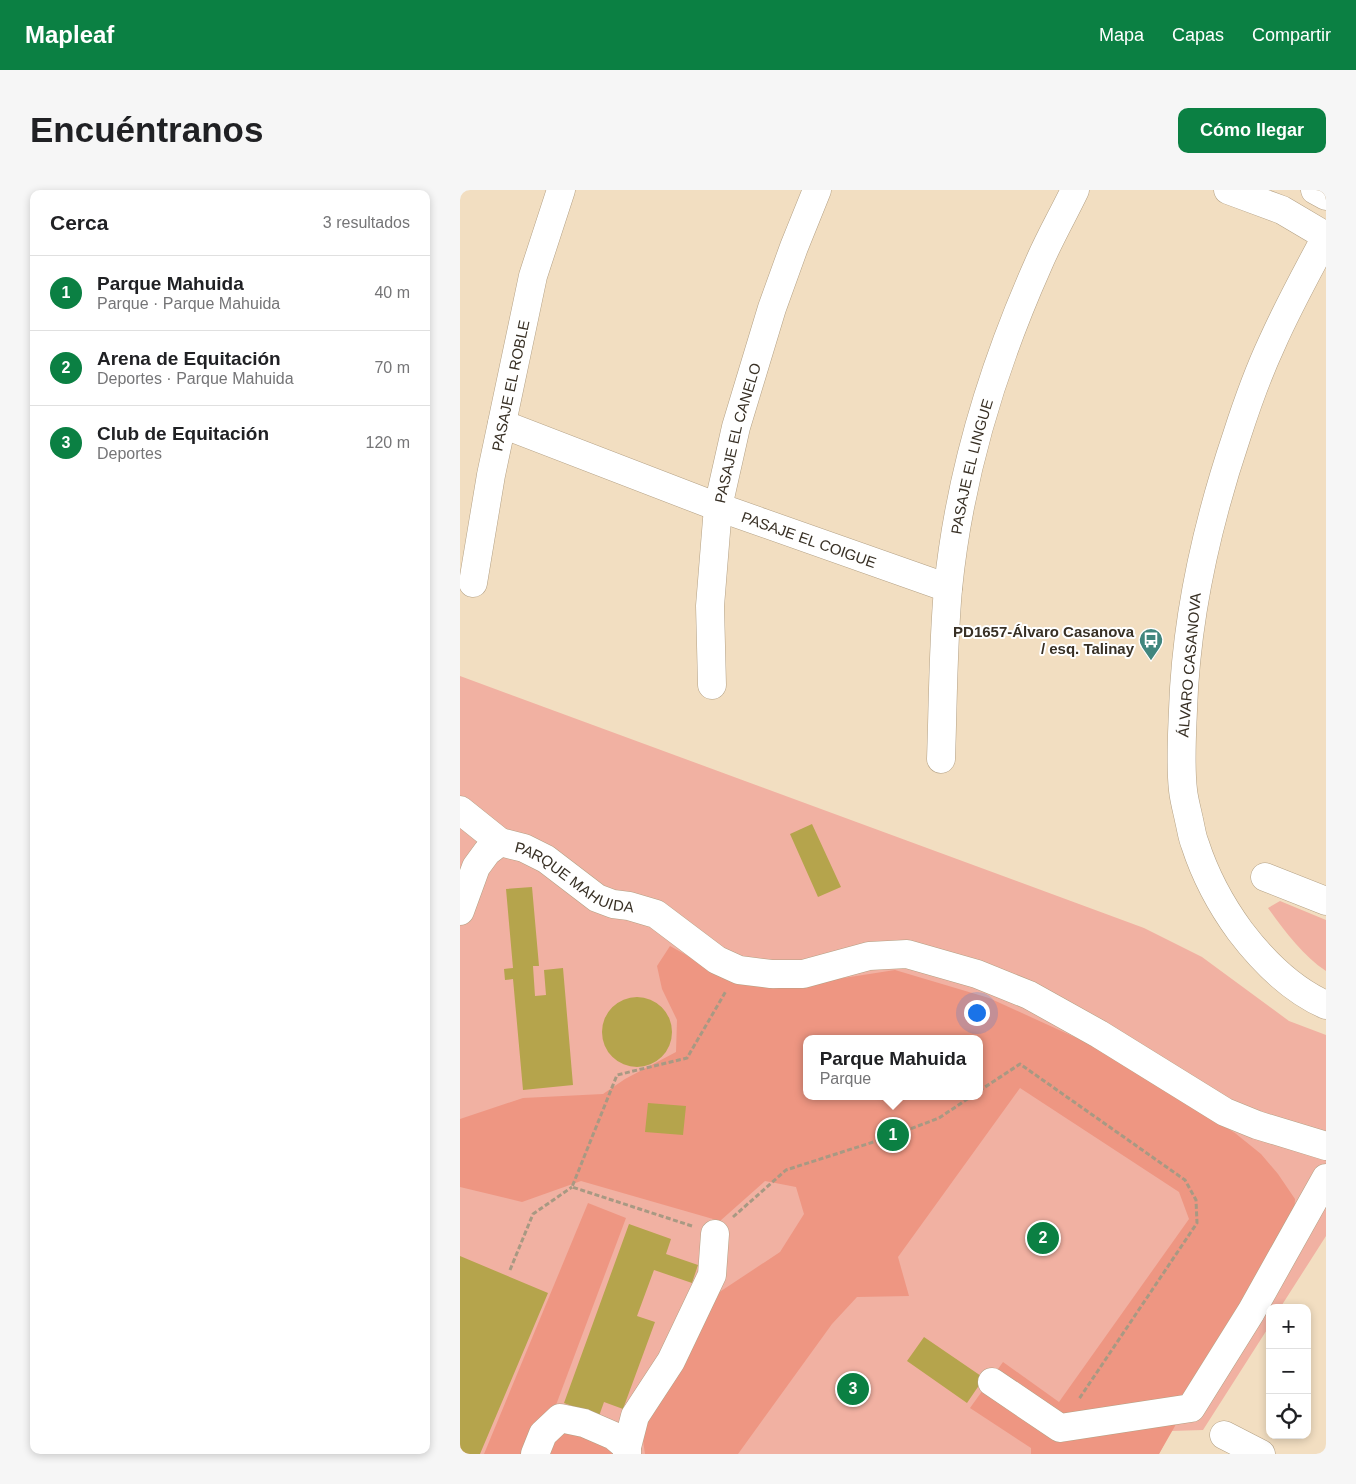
<!DOCTYPE html>
<html lang="es">
<meta charset="utf-8">
<style>
:root{--surface:#fff;--page:#f6f6f6;--text:#202124;--muted:#757577;--line:#e0e0e0;--accent:#0b8043}
body{margin:0;font-family:Arial,sans-serif;background:var(--page);color:var(--text)}
.controls{position:absolute;right:15px;bottom:15px;display:grid;overflow:hidden;border-radius:10px;box-shadow:0 2px 8px #0003}
.controls button{width:45px;height:45px;display:grid;place-items:center;padding:0;border:0;border-bottom:1px solid var(--line);background:var(--surface);color:var(--text);font:25px sans-serif}
.you{position:absolute;left:516px;top:822px;width:18px;height:18px;margin:-12px;border:4px solid #fff;border-radius:50%;background:#1a73e8;box-shadow:0 0 0 8px #1a73e833}
.badge{display:grid;place-items:center;width:32px;height:32px;border-radius:50%;background:var(--accent);color:#fff;font-size:16px;font-weight:700}
.pin{position:absolute;translate:-50% -50%;border:2px solid #fff;box-shadow:0 1px 5px #0006}
.popup{position:absolute;left:343px;top:845px;width:180px;height:65px;box-sizing:border-box;display:grid;place-content:center;border-radius:10px;background:var(--surface);filter:drop-shadow(0 1px 4px #0005);font-size:16px;white-space:nowrap;color:var(--muted)}
.popup b{font-size:19px;color:var(--text)}
.popup::after{content:'';position:absolute;left:50%;top:100%;margin-left:-10px;border:10px solid transparent;border-top-color:var(--surface)}
.list{margin:0;padding:0;list-style:none}
h2{display:flex;justify-content:space-between;align-items:center;height:65px;margin:0;padding:0 20px;font-size:21px}
h2 small{font-size:16px;font-weight:400;color:var(--muted)}
.list li{display:grid;grid-template-columns:32px 1fr auto;gap:15px;align-items:center;box-sizing:border-box;height:75px;padding:0 20px;border-top:1px solid var(--line)}
.list b{display:block;font-size:19px;white-space:nowrap}
.list p{margin:0;font-size:16px;white-space:nowrap;color:var(--muted)}
.list em{font-size:16px;font-style:normal;color:var(--muted)}
.icon{flex:none;width:28px;height:28px;fill:none;stroke:currentColor;stroke-width:2;stroke-linecap:round;stroke-linejoin:round}
.map{position:relative;flex:none;width:866px;height:1264px;overflow:hidden;border-radius:10px}
header{display:flex;align-items:center;gap:30px;box-sizing:border-box;height:70px;padding:0 25px;background:var(--accent);color:#fff}
header strong{font-size:24px}
nav{display:flex;gap:28px;margin-inline-start:auto;font-size:18px}
.intro{display:flex;align-items:center;justify-content:space-between;box-sizing:border-box;height:120px;padding:0 30px}
h1{margin:0;font-size:35px}
.button{padding:12px 22px;border-radius:10px;background:var(--accent);color:#fff;font-size:18px;font-weight:700}
main{display:flex;gap:30px;padding:0 30px}
aside{flex:1;background:var(--surface);border-radius:10px;box-shadow:0 2px 8px #0003}
.map>svg:first-child{display:block}
.green{fill:#f1b1a2;fill-rule:evenodd}
.forest{fill:#ee9682;fill-rule:evenodd}
.building{fill:#b5a44c}
.lines{fill:none;stroke-linecap:round;stroke-linejoin:round}
.minor-casing{stroke:#b3a084;stroke-width:29}
.path{stroke:#a89983;stroke-width:3;stroke-dasharray:5 2.5;stroke-linecap:butt}
.minor{stroke:#fff;stroke-width:28}
.labels{text-anchor:middle;dominant-baseline:central;stroke-width:4;stroke-linejoin:round;paint-order:stroke}
.street-label{font-size:15px;fill:#383025;stroke:#fff}
.poi-label{font-size:15px;font-weight:bold;fill:#383025;stroke:#fff;text-anchor:end}
</style>
<header>
<strong>Mapleaf</strong>
<nav><a>Mapa</a><a>Capas</a><a>Compartir</a></nav>
</header>
<div class="intro"><h1>Encuéntranos</h1><a class="button">Cómo llegar</a></div>
<main>
<aside>
<h2>Cerca<small>3 resultados</small></h2>
<ul class="list">
<li><span class="badge">1</span><div><b>Parque Mahuida</b><p>Parque · Parque Mahuida</p></div><em>40 m</em></li>
<li><span class="badge">2</span><div><b>Arena de Equitación</b><p>Deportes · Parque Mahuida</p></div><em>70 m</em></li>
<li><span class="badge">3</span><div><b>Club de Equitación</b><p>Deportes</p></div><em>120 m</em></li>
</ul>
</aside>
<div class="map">
<svg width="866" height="1264" viewBox="0 0 866 1264">
<rect width="100%" height="100%" fill="#f2dec1"/>
<path class="green" d="M0,486L684,738L742,767L829,831L866,845V1046L820,1118H810V1135L743,1240L711,1241L699,1264H0ZM347,849H519V906H347Z
M820,711L866,730V781C843,766 824,740 808,718Z"/>
<path class="forest" d="M210,756L248,777L313,799L435,780L529,808L632,855L775,943L801,964L818,984L835,1009L834,1028L699,1264H571V1258L510,1218L543,1172L599,1212L729,1029L719,1002L560,898L438,1067L449,1106L397,1107L372,1134L278,1264H185L181,1237L258,1103L320,1062L344,1024L336,997L305,991L260,1031L121,991L62,1012L0,997V929L63,908L143,904L165,889L216,862L217,830L202,799L197,776ZM347,849H519V906H347Z
M128,1013L166,1028L96,1215L156,1260V1264H24Z"/>
<path class="building" d="M352,634L381,697L358,707L330,644Z
M72,697L79,776H73L75,806L86,805L84,780L103,778L113,895L63,900L53,789L45,790L44,779L53,778L46,699Z
M142 842a35 35 0 1 1 70 0a35 35 0 1 1-70 0Z
M188,913L226,916L223,945L185,942Z
M169,1034L211,1049L206,1064L238,1075L232,1093L194,1080L177,1126L195,1132L163,1219L144,1212L139,1226L104,1213Z
M0,1066L88,1103L20,1264H0Z
M464,1147L524,1188L507,1213L447,1171Z"/>
<g class="lines">
<g class="minor-casing">
<g id="minor">
<path d="M768,0L822,20L866,46"/>
<path d="M855,0L866,6"/>
<path d="M866,47C847,82 828,117 812,153C798,183 787,214 777,245C747,334 726,426 723,520C722,546 720,574 723,600C724,610 727,620 729,630C731,638 732,647 735,654C745,685 761,715 780,741C802,770 832,800 866,815"/>
<path id="s1" d="M42,234L258,317L488,398"/>
<path id="s2" d="M13,393L31,285L73,86L101,0"/>
<path id="s3" d="M252,495L250,416L258,317L276,237L312,118L334,57L357,0"/>
<path id="s4" d="M481,569C483,513 483,455 488,399C499,288 533,176 578,75C589,49 603,25 615,0"/>
<path id="s5" d="M0,620L40,652L64,658L86,669L137,708L153,714L169,716L196,724L257,770L279,780L311,784H343L409,766L447,764L517,784L569,805L639,844L765,922L797,935L866,956"/>
<path d="M805,687L866,711"/>
<path d="M0,721L16,677L27,662L40,652"/>
<path d="M532,1192L600,1238L731,1218L791,1122L866,988"/>
<path d="M764,1245L801,1264"/>
<path d="M75,1264L83,1244L100,1228L124,1233L154,1246L167,1257"/>
<path d="M167,1264V1257L175,1226L211,1171L252,1085L255,1044"/>
</g>
</g>
<path class="path" d="M519,901L560,874L725,990L736,1010L737,1033L619,1209
M273,1027L326,980L429,947L479,928L512,906
M232,1036L112,997L157,885L227,868L266,801
M50,1080L73,1024L112,997"/>
<use href="#minor" class="minor"/>
</g>
<defs>
<g id="bus-pin" transform="scale(1.25)"><path d="M0 17L-7.5 6A9.5 9.5 0 1 1 7.5 6Z" fill="#40867e" stroke="#fff"/><path d="M-5-6H5V4H4V6H2V4H-2V6H-4V4H-5ZM-3.5-4V0h7V-4ZM-3.5 1.2v1.5H-2V1.2ZM2 1.2v1.5H3.5V1.2Z" fill="#fff"/></g>
</defs>
<g fill-rule="evenodd">
<use href="#bus-pin" x="691" y="450"/>
</g>
<g class="labels">
<g class="street-label">
<text stroke="none"><textPath href="#s2" startOffset="201">PASAJE EL ROBLE</textPath></text>
<text stroke="none"><textPath href="#s3" startOffset="255">PASAJE EL CANELO</textPath></text>
<text stroke="none"><textPath href="#s4" startOffset="295">PASAJE EL LINGUE</textPath></text>
<text stroke="none"><textPath href="#s1" startOffset="328">PASAJE EL COIGUE</textPath></text>
<text transform="translate(729 475) rotate(-85)">ÁLVARO CASANOVA</text>
<text stroke="none"><textPath href="#s5" startOffset="135">PARQUE MAHUIDA</textPath></text>
</g>
<g class="poi-label">
<text x="674" y="441">PD1657-Álvaro Casanova<tspan x="674" dy="17">/ esq. Talinay</tspan></text>
</g>
</g>
</svg>
<div class="controls">
<button>+</button>
<button>−</button>
<button><svg class="icon" aria-label="locate" viewBox="0 0 24 24"><circle cx="12" cy="12" r="6"/><path d="M12 2v4M12 18v4M2 12h4M18 12h4"/></svg></button>
</div>
<div class="you"></div>
<div class="pin badge" style="left:433px;top:945px">1</div>
<div class="popup"><b>Parque Mahuida</b>Parque</div>
<div class="pin badge" style="left:583px;top:1048px">2</div>
<div class="pin badge" style="left:393px;top:1199px">3</div>
</div>
</main>
